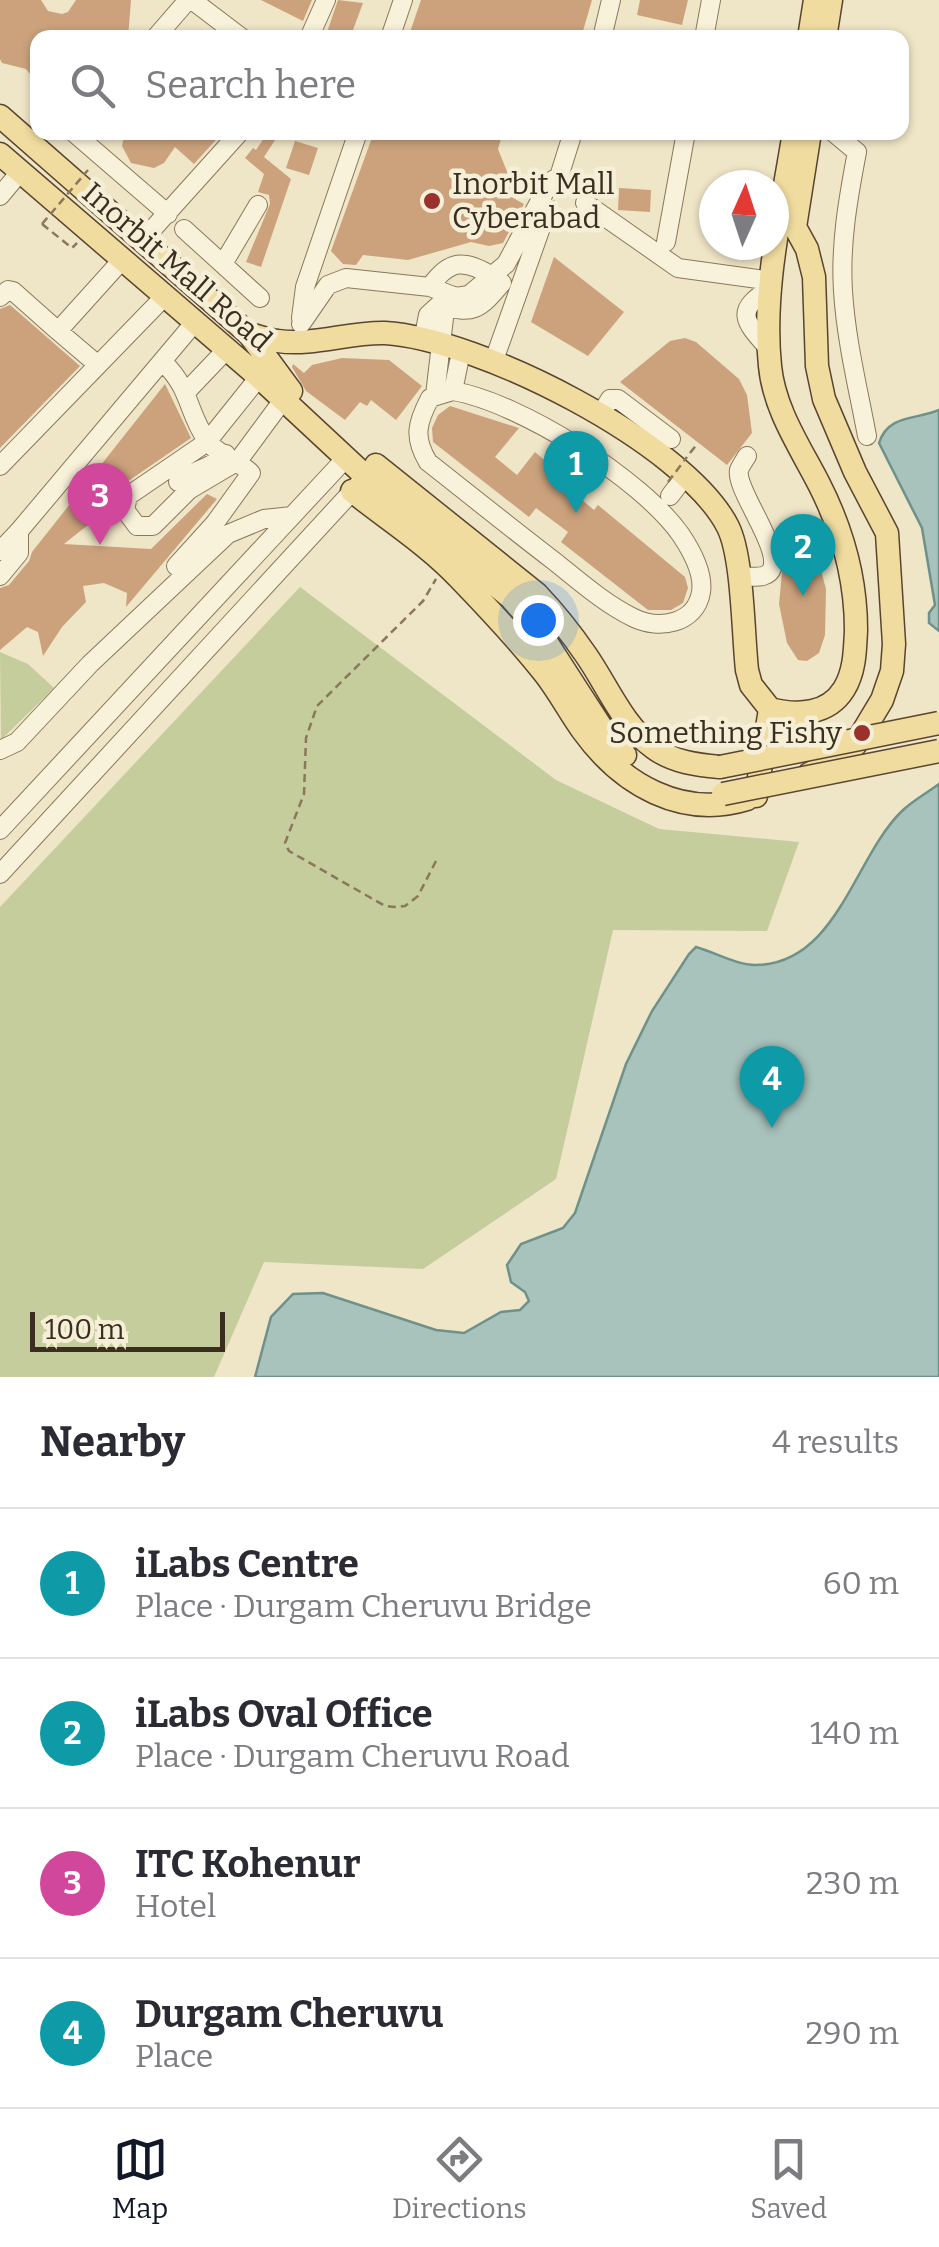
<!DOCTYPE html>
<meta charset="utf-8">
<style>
:root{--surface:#fff;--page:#f7f7f7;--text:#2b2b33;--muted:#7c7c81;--line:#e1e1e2;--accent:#111827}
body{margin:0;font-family:Bitter,serif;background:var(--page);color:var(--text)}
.compass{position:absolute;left:699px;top:170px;width:90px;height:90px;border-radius:50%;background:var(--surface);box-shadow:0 2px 8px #0004;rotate:3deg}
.scale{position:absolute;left:30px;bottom:25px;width:195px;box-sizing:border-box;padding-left:10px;border:5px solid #3b2e20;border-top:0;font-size:28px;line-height:35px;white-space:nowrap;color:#3b2e20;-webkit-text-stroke:8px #f6efd7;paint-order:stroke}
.you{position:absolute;left:538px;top:620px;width:35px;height:35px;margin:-25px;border:8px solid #fff;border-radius:50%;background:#1a73e8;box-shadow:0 0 0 15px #1a73e833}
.badge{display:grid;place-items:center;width:65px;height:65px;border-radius:50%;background:var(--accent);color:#fff;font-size:32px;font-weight:700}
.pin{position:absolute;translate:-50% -82px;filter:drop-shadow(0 2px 5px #0008)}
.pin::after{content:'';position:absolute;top:52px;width:35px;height:30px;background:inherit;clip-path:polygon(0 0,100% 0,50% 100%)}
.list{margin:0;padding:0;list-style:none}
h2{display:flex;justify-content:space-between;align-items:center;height:130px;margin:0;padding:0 40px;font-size:42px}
h2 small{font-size:32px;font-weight:400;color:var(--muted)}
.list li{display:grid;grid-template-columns:65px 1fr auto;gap:30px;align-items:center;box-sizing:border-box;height:150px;padding:0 40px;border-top:2px solid var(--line)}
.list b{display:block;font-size:38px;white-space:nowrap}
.list p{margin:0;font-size:32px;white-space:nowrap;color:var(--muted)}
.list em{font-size:32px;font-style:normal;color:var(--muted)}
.icon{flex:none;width:55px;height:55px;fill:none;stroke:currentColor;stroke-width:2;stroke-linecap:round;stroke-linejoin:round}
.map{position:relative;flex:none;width:939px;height:1377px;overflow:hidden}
.search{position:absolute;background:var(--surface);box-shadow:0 2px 8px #0004;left:30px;right:30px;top:30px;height:110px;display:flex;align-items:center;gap:25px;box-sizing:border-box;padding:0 35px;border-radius:20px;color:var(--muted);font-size:38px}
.sheet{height:730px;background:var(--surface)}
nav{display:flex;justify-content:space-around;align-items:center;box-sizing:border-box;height:140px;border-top:2px solid var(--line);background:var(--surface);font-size:28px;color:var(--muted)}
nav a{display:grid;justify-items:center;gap:5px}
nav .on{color:var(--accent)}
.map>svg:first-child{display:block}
.green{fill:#c4cd9b}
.water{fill:#a8c2bc;stroke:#6e918a;stroke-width:2.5}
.building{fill:#cca27d}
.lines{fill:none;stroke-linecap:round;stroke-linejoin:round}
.minor-casing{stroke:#8a775c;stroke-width:20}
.major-casing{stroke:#584530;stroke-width:25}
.path{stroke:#8a775c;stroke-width:2.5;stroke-dasharray:8 5;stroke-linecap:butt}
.minor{stroke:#f9f2db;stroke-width:18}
.major{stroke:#f1dca0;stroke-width:22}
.major-bridge-casing{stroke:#584530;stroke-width:25;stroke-linecap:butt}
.path-bridge{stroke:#8a775c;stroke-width:2.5;stroke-dasharray:8 5;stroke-linecap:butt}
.major-bridge{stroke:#f1dca0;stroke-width:22}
.poi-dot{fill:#9a312c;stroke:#f6efd7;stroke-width:4}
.labels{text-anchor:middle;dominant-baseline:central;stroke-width:9;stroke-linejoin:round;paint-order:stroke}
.poi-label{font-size:30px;fill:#3b2e20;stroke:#f6efd7;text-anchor:start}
.street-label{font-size:30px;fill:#3b2e20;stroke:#f6efd7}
</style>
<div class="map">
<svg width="939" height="1377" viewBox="0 0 939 1377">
<rect width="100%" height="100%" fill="#efe5c7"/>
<path class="green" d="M300,587L556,780L659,829L799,842L767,931L613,930L556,1179L423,1269L264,1262L214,1377H0V907Z
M0,652L28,664L54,688L1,740Z"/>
<path class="water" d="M939,410V631L929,623V613L935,605L922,528L879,443C888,414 916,420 939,410Z
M939,784V1377H255L271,1317L293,1294L323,1293L436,1330L464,1333L501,1312L520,1310L529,1301L525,1292L511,1282L507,1265L521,1244L563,1228L575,1213L626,1064L652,1011L689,954L696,947C714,952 737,965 755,965C837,965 854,857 902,811C912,801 927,793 939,784Z"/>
<path class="building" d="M0,0H41L48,11L62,14L68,12L76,0H131L128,38H38V84L26,69L2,63L0,59Z
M261,0H312L303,21Z
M338,0L363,3L350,38H325Z
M421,0H592L583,31L577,38H408Z
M640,0H688L682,25L637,15Z
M125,132H223L194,164L175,147L164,163L154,168L131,163L122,146Z
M268,132L277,137L264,157L291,179L261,267L246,262L270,204L269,195L258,192L264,174L245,158L253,148L256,150Z
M374,132H503L498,149L512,184L513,198L524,204L503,243L489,246L471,242L408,260L363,255L356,265L343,264L331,251Z
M295,141L318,148L309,175L286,168Z
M619,188L651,190L650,212L618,210Z
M554,257L624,312L588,356L531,322Z
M10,305L80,366L0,448V309Z
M685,338L696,342L739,379L747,395L752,433L727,465L620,382L670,341Z
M342,358L389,360L422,386L396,420L371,400L367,406L360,402L345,420L306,391L292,367L293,364L304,373L312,365Z
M165,384L191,438L121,486L113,505L64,544L151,549L207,494L217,499L126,607L127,593L104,583L83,586L86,602L62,627L43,656L38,632L27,627L0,650V588L9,585L29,561L32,552Z
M450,406L519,428L495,457L517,475L535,452L555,469L551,474L594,510L598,505L685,577L688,588L683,603L671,610H648L561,542L568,532L536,508L529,517L433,442L432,428L438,415Z
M800,544L819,563L826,589L825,635L819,653L807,661L798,660L787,643L779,604L784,552L791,545Z"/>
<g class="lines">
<g class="minor-casing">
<path id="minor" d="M192,0L242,38
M155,38L188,0
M309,38L326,0
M390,38L403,0
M602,38L611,0
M704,38L711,0
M73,132L168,214
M833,132L857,152C848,199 840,244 843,291C846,340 858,388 867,436
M557,183L573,132
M0,196L20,172
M585,203L678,268L772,281
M184,229L260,298
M141,242L240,132
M666,242L686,132
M223,264L258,205
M430,287C449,259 465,259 492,276
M0,297L8,290L13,291L58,331L122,260
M439,305C474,315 479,310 502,283
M301,318L305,287L358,132
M301,324L328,285L346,278L430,287L456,297L469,295L506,264L550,182L559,176
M58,331L98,365
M423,341L428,315L439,305L444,318L435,395
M769,349C744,321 733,310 772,288
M163,362C191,389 187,411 206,439C214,453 239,461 251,473L215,523L176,566
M493,363L548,208
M259,377L207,442L128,496L125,510L137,526H153L189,490L238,461L283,400
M187,391L227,349
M453,391C519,402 642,479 681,535C691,550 704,573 701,592C696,624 659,630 634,618C605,604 579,581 554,561C511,528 470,495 428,462C413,437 417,423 430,398L453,391L461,352
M600,415L610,399H618L671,439
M0,466L165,296
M178,482C193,470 212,468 226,454
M670,496L685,476
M0,551L19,531
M0,576L19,553V531L195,322
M739,576C746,576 756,578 763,576C797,566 734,492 739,470C741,465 744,461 747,456
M0,750L17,742L90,664L228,534L264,519L292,516
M0,830L346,458
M0,874L359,484"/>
</g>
<g class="major-casing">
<path id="major" d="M809,38L815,0
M825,38L831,0
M0,116L249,334C258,336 268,340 278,341C313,346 349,332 385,333C477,338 686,443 728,527C743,557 743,634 747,670L751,685L770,709
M0,154L259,377L374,484L510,597L536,626L607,736L625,755
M249,334L291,391
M376,465L537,594C555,613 571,633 586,655C607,685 623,726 654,748C673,762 697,765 720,767
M352,491C387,519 428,545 459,578C488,608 519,641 545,674C559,692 570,713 583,731C622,785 682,819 747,799
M770,709C797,716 828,715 844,689C855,671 855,650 856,630C856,578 843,531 819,484C800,447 774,409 770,366C762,289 782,208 794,132
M809,774L840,758L855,745L882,700L892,671L894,644L887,533L855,472L824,399L817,366L814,277L807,249L795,227L810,132
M756,796L770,709"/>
</g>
<path class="path" d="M42,224L72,248L77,243
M690,453L698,443
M436,861L418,896L405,906L394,907L385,906L289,851L285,843L304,794L306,738L317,706L423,601L436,579"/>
<use href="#minor" class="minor"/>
<use href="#major" class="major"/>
<g class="major-bridge-casing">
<path id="major-bridge" d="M720,767L939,723
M723,794L939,751"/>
</g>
<path class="path-bridge" d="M42,224L88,170
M668,482L687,457"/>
<use href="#major-bridge" class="major-bridge"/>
</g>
<g class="poi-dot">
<circle cx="432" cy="201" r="10"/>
<circle cx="862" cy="733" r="10"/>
</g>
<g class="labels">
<g class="poi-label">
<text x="452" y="184">Inorbit Mall<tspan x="452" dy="34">Cyberabad</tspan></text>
<text x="842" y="733" text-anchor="end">Something Fishy</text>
</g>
<g class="street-label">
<text transform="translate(177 267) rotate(41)">Inorbit Mall Road</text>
</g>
</g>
</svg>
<svg class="compass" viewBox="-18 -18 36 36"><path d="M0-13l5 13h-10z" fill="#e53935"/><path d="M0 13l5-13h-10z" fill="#7c7c81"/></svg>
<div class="scale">100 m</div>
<div class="you"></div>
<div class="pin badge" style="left:576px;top:513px;background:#0f9aa8">1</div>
<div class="pin badge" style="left:803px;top:596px;background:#0f9aa8">2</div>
<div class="pin badge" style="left:100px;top:545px;background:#d1479c">3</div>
<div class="pin badge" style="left:772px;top:1128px;background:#0f9aa8">4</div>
<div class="search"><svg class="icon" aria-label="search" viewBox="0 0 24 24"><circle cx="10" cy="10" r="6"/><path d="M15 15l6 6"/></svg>Search here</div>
</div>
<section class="sheet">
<h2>Nearby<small>4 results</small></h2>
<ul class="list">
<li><span class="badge" style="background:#0f9aa8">1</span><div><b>iLabs Centre</b><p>Place · Durgam Cheruvu Bridge</p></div><em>60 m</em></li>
<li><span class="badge" style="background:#0f9aa8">2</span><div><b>iLabs Oval Office</b><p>Place · Durgam Cheruvu Road</p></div><em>140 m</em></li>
<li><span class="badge" style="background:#d1479c">3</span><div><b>ITC Kohenur</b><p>Hotel</p></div><em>230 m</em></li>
<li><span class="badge" style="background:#0f9aa8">4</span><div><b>Durgam Cheruvu</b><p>Place</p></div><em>290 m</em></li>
</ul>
</section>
<nav>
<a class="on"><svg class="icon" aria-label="map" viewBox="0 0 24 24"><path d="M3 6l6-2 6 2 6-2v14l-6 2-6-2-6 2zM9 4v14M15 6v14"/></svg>Map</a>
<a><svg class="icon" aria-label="directions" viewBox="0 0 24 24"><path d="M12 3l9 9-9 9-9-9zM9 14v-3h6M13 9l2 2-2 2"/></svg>Directions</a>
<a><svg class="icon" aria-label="saved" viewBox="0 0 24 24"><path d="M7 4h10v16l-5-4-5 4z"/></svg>Saved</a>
</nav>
